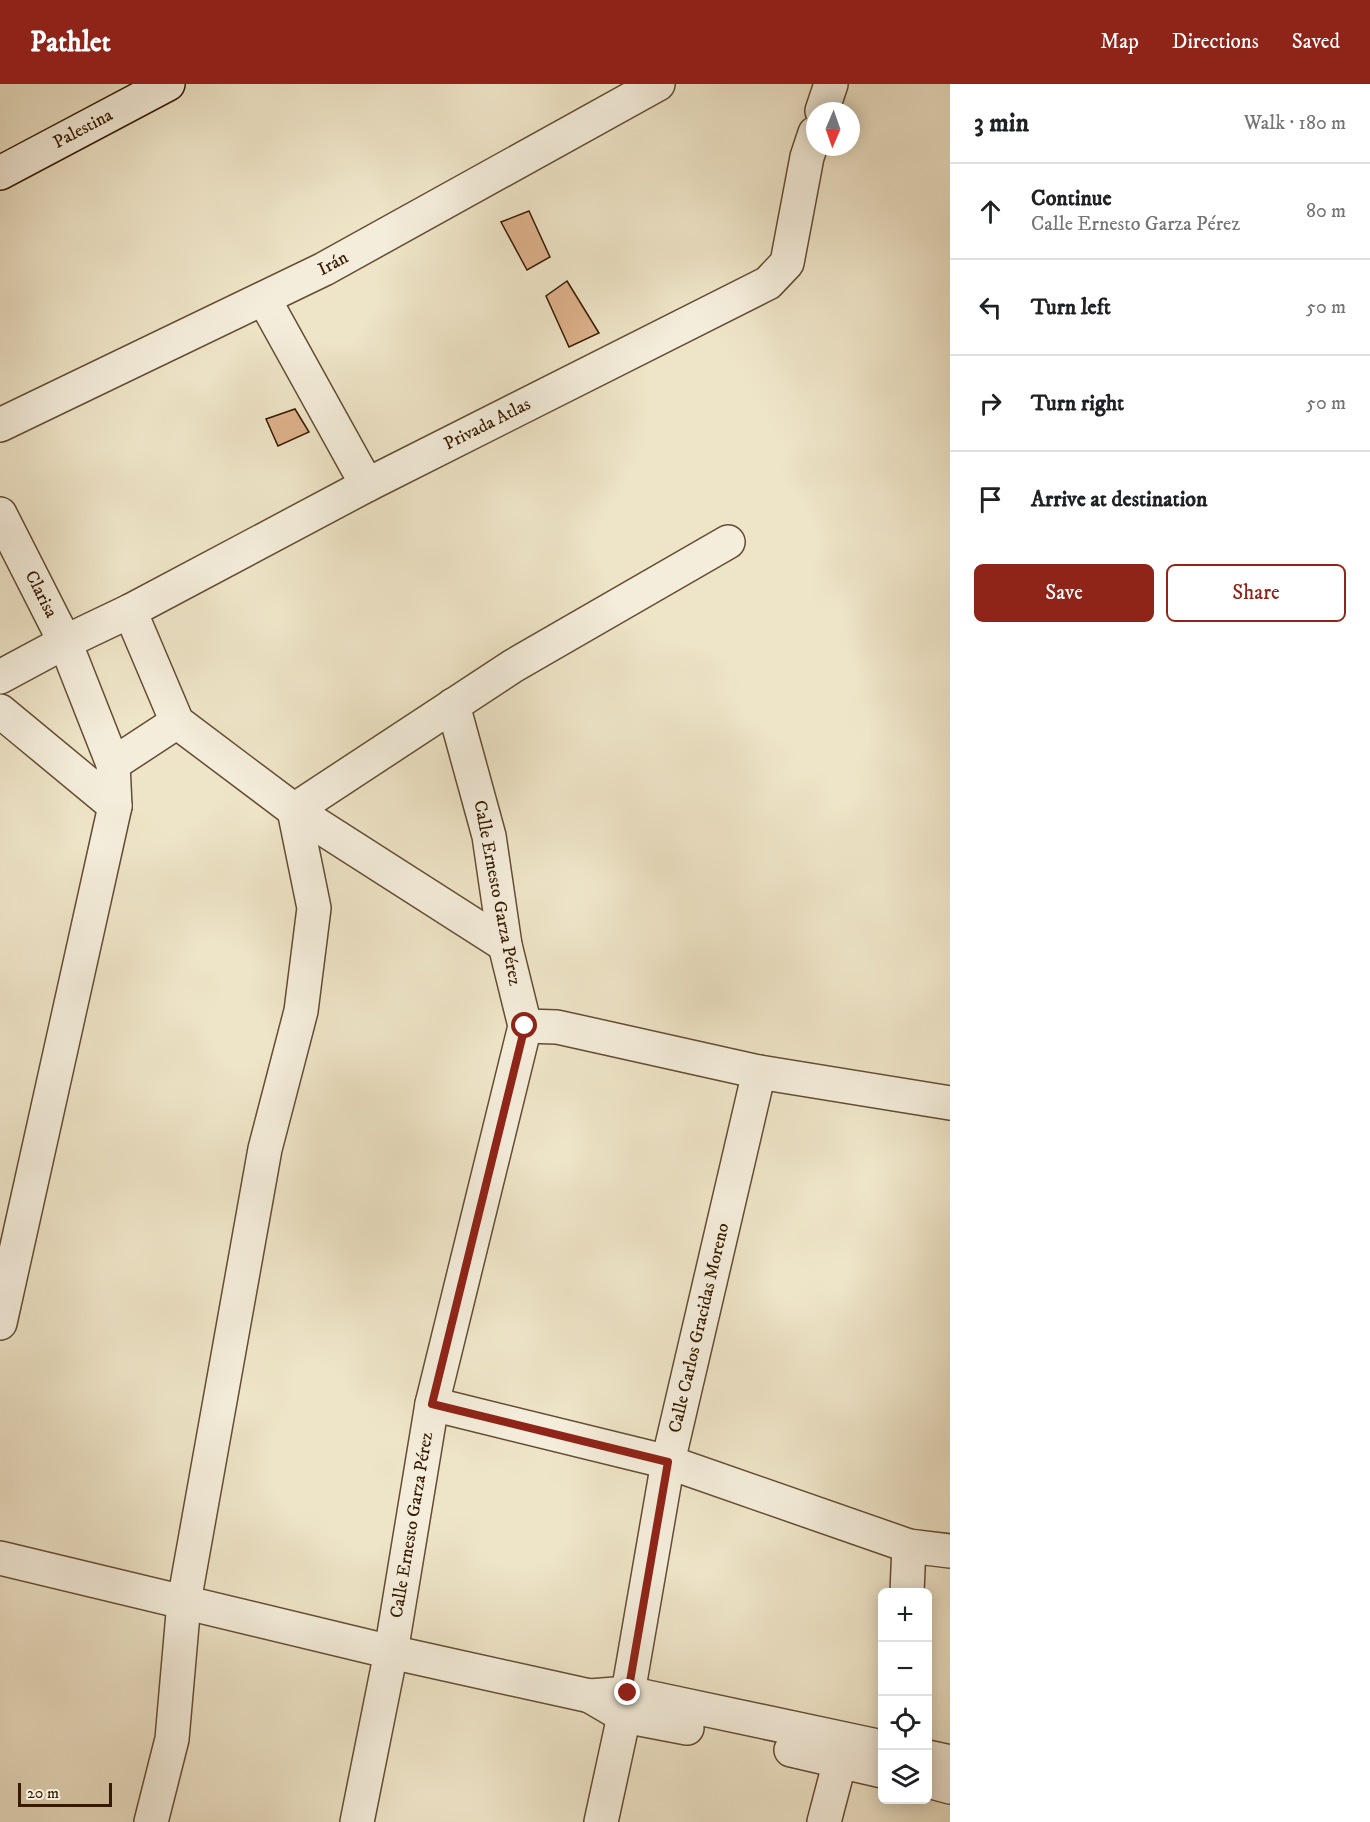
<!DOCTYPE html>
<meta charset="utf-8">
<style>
:root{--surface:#fff;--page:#f2f2f2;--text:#202124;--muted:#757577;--line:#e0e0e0;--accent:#8f2418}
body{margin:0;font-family:"IM FELL DW Pica",serif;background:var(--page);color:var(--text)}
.controls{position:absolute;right:18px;bottom:18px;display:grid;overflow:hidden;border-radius:9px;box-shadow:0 3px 15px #0003}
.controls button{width:54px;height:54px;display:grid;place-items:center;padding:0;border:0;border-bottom:2px solid var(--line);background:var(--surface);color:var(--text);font:30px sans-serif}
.compass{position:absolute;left:806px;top:18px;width:54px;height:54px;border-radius:50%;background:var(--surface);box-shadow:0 3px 15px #0003;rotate:182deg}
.scale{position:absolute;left:18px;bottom:15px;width:94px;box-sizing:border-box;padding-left:6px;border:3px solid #361a00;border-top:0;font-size:16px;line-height:21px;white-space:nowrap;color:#361a00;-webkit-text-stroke:4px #f4eddb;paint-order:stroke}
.stop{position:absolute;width:18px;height:18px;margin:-14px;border:4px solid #8f2418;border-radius:50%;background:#fff}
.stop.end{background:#8f2418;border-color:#fff;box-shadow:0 2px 6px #0008}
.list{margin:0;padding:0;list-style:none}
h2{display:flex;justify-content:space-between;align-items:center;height:78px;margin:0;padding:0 24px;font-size:26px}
h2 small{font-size:20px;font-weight:400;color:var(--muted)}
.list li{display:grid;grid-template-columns:39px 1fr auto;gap:18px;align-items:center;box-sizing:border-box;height:96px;padding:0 24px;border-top:2px solid var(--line)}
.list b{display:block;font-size:22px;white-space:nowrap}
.list p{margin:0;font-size:20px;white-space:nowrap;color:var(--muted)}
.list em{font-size:20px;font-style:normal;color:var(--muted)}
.actions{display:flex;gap:12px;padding:18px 24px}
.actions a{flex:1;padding:14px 0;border:2px solid var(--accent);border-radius:9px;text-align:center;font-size:21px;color:var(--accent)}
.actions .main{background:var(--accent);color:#fff}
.icon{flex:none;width:33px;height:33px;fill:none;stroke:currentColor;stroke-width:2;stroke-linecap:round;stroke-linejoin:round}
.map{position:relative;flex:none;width:950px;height:1738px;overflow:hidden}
header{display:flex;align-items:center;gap:36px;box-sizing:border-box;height:84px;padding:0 30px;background:var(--accent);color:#fff}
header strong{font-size:28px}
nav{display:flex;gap:33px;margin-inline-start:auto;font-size:21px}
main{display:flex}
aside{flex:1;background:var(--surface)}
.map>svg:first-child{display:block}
.building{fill:#ddb18b;stroke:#361a00;stroke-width:1.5}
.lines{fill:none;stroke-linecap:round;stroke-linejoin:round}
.street-casing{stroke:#644c32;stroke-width:36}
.secondary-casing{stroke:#361a00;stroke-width:36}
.street{stroke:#f4eddb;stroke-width:33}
.secondary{stroke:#f4eddb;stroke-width:33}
.route{stroke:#8f2418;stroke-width:8}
.labels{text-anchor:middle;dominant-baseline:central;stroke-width:5;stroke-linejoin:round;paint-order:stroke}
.street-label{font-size:18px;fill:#361a00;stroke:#f4eddb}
</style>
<header>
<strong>Pathlet</strong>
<nav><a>Map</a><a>Directions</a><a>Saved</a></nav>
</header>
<main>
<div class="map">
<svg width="950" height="1738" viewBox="0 0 950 1738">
<rect width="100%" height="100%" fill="#eee4c7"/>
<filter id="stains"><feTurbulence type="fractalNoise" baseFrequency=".00333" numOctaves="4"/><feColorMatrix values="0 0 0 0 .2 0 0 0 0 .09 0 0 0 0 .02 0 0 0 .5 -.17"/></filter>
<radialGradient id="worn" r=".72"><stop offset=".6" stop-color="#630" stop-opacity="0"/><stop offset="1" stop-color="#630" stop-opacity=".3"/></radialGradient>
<path class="building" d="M529,127L550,173L527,186L501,138Z
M567,197L599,249L569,263L546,212Z
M295,325L309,348L278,362L266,335Z"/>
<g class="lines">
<g class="street-casing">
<g id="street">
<path d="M822,27L831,0"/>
<path d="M264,215L367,401"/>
<path id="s1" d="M0,341L324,185L658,0"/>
<path id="s2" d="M0,430L65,558L113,680L115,722L0,1239"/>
<path d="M130,527L177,638L294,726L505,861"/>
<path id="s3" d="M0,593L65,558L130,527L367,401L768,199L787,179L807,73L815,49"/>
<path d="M0,627L115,722"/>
<path d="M113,680L177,638"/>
<path d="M525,942L557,943L759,988L950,1019"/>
<path d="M432,1320L668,1378L909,1462L950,1467"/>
<path d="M0,1474L391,1568L590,1612L628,1609L882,1663"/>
<path d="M907,1508L909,1462"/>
<path id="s4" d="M628,1609L668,1378L759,988"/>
<path d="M590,1612L624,1632L687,1644"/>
<path d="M791,1666L882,1687"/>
<path d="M928,1673L950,1678"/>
<path d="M928,1697L950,1703"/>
<path d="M151,1738L172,1655L184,1518L265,1065L301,927L314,824L294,726L513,582L728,458"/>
<path id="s5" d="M357,1738L391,1568L432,1320L525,942L505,861L489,752L453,621"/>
<path d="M601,1738L624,1632"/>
<path d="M824,1738L840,1677"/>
</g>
</g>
<g class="secondary-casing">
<g id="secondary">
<path id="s6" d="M0,89L168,0"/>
</g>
</g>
<use href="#street" class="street"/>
<use href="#secondary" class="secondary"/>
</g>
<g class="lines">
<path class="route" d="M525,942L432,1320L668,1378L628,1609"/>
</g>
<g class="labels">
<g class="street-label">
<text stroke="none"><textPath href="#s6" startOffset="94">Palestina</textPath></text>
<text stroke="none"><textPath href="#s1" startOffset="370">Irán</textPath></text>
<text stroke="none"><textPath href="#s3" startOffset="549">Privada Atlas</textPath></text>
<text stroke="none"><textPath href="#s2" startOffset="90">Clarisa</textPath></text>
<text transform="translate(497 809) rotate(79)">Calle Ernesto Garza Pérez</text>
<text stroke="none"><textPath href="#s4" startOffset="372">Calle Carlos Gracidas Moreno</textPath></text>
<text stroke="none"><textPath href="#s5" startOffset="302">Calle Ernesto Garza Pérez</textPath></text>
</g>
</g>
<rect width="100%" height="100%" filter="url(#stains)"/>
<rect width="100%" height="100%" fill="url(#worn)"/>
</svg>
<div class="controls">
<button>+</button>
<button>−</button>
<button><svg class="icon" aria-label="locate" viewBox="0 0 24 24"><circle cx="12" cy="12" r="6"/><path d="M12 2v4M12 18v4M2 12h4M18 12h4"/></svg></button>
<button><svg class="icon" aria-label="layers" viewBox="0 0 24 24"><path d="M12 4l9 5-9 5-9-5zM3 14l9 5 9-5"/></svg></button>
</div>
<svg class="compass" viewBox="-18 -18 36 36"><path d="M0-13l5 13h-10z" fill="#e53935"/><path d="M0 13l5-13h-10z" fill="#757577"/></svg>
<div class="scale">20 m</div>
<div class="stop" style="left:525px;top:942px"></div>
<div class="stop end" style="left:628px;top:1609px"></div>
</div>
<aside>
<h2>3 min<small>Walk · 180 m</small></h2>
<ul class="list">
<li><svg class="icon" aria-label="ahead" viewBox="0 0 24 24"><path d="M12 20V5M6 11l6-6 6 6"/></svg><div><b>Continue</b><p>Calle Ernesto Garza Pérez</p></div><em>80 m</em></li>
<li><svg class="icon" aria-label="left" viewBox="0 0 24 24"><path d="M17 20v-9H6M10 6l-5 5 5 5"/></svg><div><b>Turn left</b></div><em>50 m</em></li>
<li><svg class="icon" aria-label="right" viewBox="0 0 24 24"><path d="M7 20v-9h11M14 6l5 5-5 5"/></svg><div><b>Turn right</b></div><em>50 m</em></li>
<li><svg class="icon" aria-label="arrive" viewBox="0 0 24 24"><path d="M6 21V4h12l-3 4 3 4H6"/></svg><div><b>Arrive at destination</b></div></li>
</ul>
<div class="actions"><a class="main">Save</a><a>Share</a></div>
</aside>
</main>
